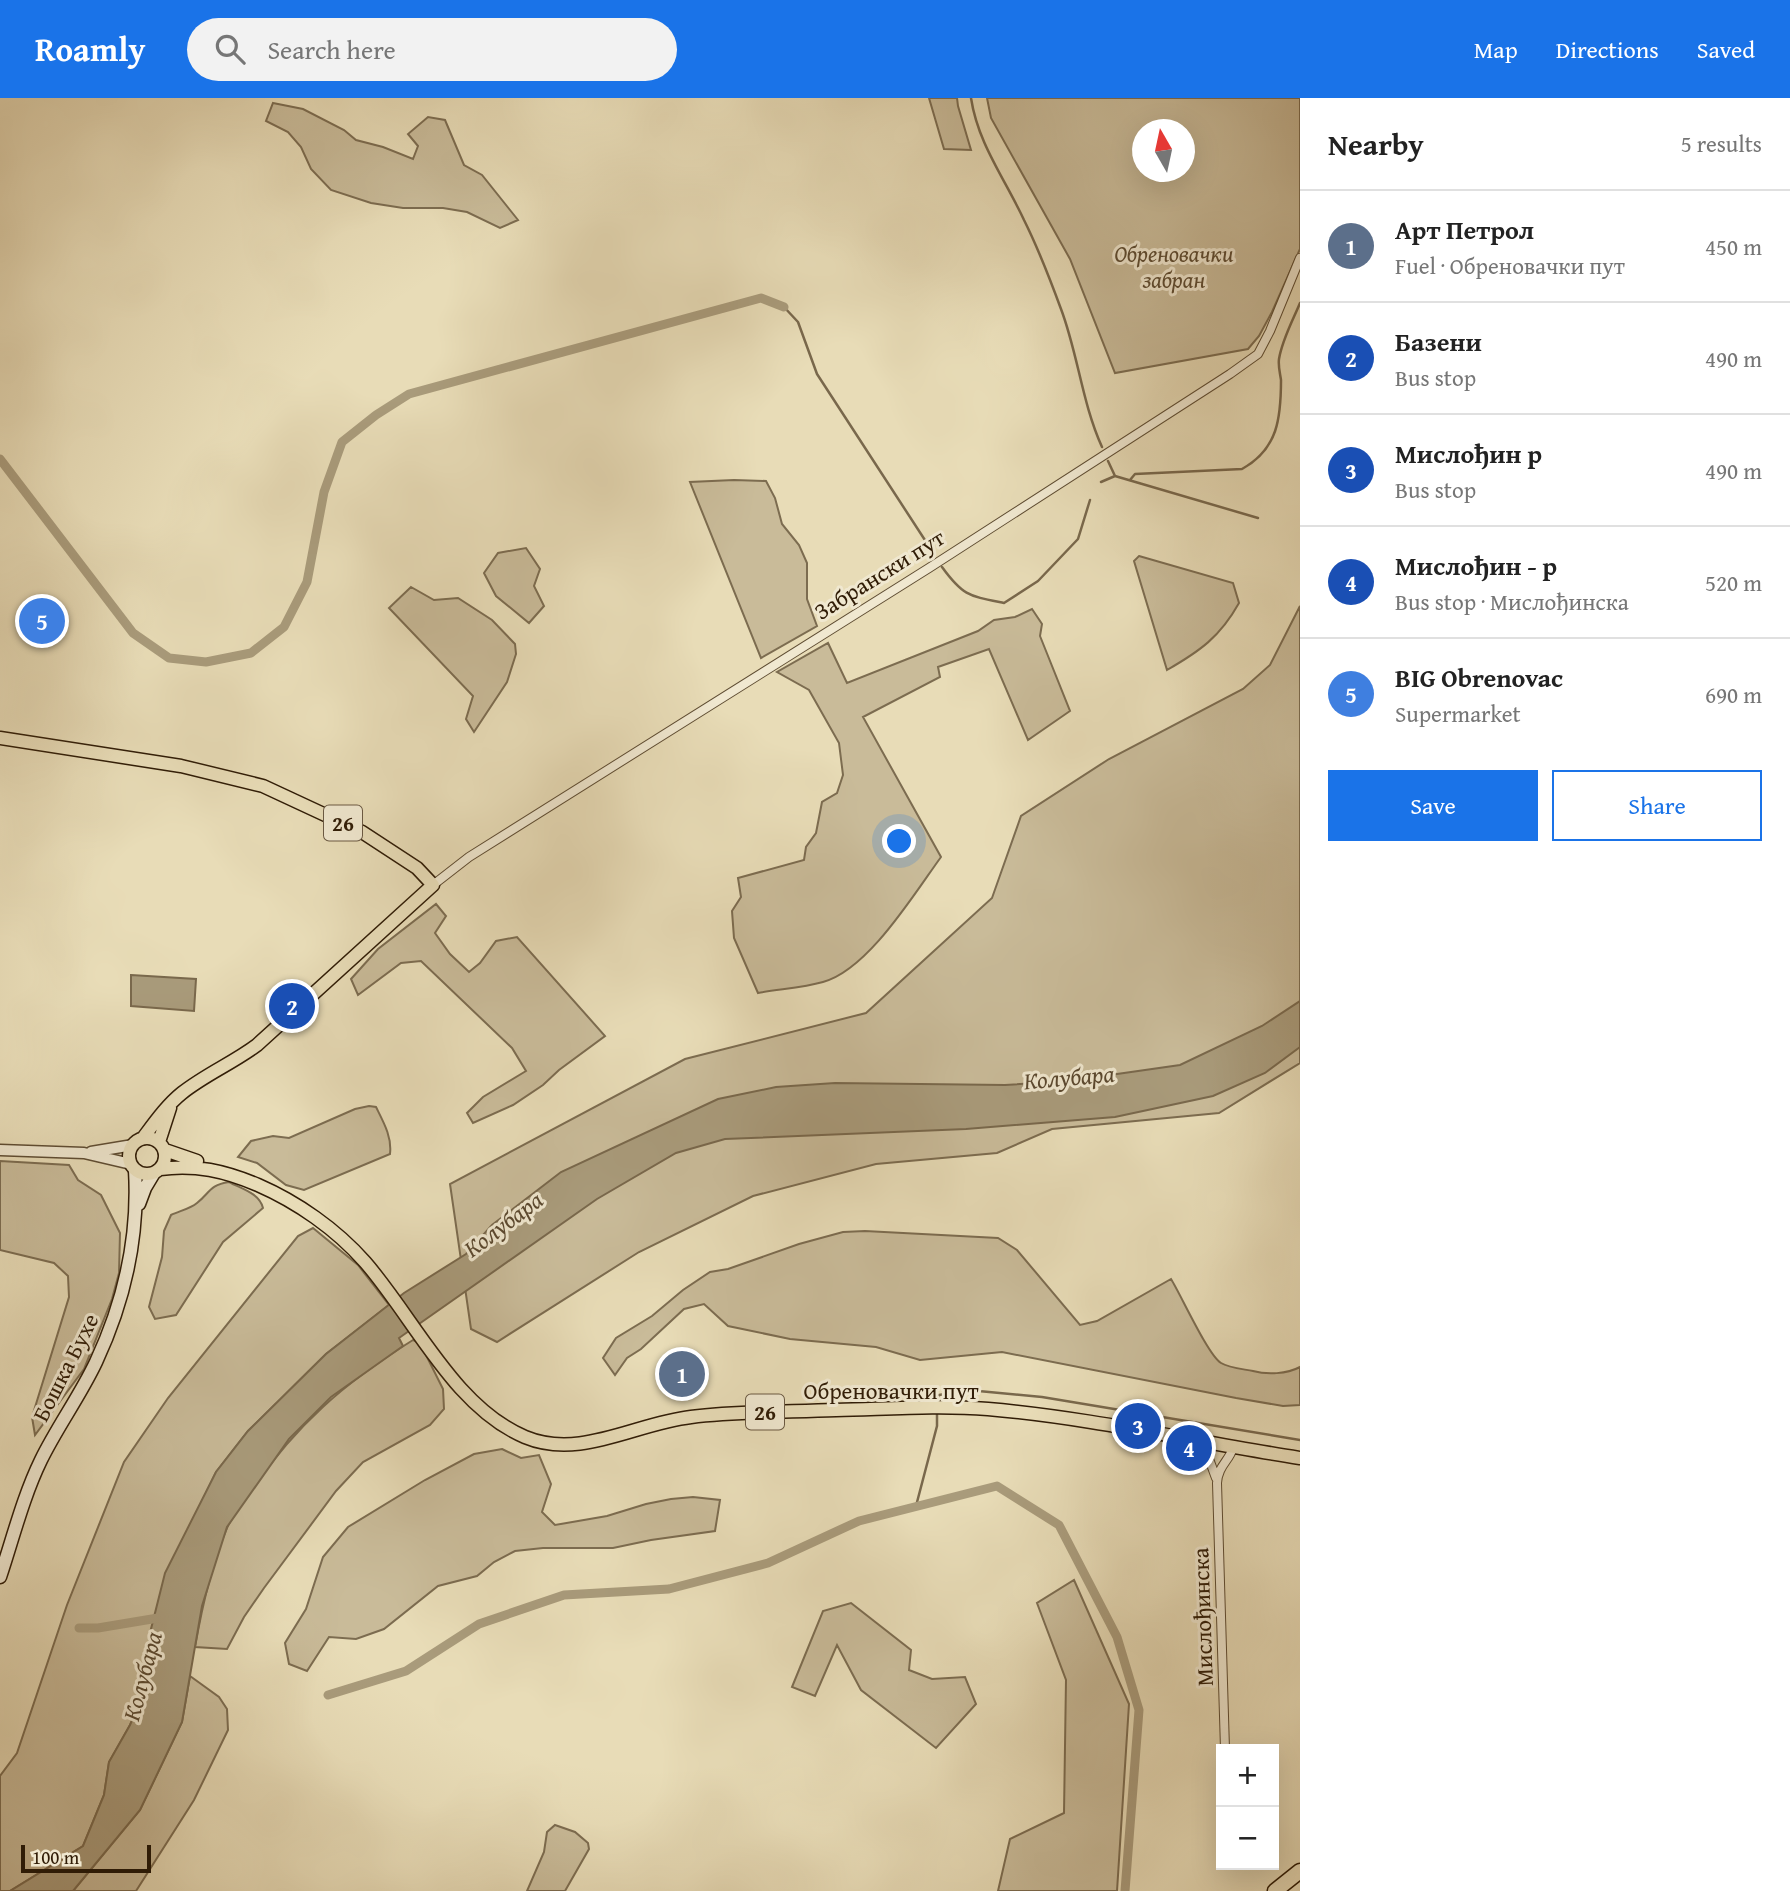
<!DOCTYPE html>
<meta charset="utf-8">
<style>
:root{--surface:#fff;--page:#f2f2f2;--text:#222;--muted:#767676;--line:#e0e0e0;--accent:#1a73e8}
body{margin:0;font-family:"Gentium Book Plus",serif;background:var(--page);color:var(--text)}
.controls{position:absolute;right:21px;bottom:21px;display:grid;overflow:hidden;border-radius:0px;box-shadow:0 7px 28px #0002}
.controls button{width:63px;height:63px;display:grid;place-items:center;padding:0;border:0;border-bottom:2px solid var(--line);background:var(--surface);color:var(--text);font:35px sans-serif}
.compass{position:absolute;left:1132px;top:21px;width:63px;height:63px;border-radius:50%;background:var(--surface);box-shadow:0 7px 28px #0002;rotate:351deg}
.scale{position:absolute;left:21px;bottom:18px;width:130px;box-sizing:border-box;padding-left:7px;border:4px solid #301c06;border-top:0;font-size:19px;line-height:24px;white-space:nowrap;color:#301c06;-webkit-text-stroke:5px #f0e8d0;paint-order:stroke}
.you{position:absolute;left:900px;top:744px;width:24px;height:24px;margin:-18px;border:5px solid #fff;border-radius:50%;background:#1a73e8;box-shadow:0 0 0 10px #1a73e833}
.badge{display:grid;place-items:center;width:46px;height:46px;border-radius:50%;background:var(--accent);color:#fff;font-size:23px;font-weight:700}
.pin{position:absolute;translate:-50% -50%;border:4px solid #fff;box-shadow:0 2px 7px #0006}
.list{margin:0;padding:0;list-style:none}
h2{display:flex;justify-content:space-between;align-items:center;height:91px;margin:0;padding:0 28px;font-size:30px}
h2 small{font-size:23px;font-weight:400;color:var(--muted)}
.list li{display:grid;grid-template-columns:46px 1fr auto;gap:21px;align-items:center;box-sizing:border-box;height:112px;padding:0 28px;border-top:2px solid var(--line)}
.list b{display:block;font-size:26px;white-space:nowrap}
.list p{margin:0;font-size:23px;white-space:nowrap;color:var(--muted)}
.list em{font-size:23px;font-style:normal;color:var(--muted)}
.actions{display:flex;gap:14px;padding:21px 28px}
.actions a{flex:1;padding:16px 0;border:2px solid var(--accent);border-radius:0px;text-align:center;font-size:24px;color:var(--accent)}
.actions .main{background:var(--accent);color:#fff}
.icon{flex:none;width:38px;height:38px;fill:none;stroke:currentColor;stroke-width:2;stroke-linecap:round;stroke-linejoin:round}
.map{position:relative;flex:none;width:1300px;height:1793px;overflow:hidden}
header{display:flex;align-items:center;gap:42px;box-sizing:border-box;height:98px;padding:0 35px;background:var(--accent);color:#fff}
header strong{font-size:33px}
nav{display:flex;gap:38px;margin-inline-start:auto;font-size:24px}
.search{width:490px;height:63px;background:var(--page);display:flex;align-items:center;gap:18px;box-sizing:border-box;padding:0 24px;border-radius:38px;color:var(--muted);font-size:26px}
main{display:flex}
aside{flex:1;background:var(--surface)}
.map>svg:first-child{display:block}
.green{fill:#c9bb99;stroke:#7c6c50;stroke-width:2;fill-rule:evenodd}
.water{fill:#a99b7b;stroke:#79684c;stroke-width:2}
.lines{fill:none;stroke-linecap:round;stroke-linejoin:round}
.stream{stroke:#79684c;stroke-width:2.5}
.canal{stroke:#a99b7b;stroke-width:9}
.minor-casing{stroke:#5e4c32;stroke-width:10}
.tertiary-casing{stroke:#5e4c32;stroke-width:13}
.secondary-casing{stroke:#301c06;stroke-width:15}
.primary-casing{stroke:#301c06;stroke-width:15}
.motorway-casing{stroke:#301c06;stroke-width:17}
.minor{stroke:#f0e8d0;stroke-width:8}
.tertiary{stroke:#f0e8d0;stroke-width:10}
.secondary{stroke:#f0e8d0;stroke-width:12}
.primary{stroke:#e8dcb7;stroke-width:12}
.motorway{stroke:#e8dcb7;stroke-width:14}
.labels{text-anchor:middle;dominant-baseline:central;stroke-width:6;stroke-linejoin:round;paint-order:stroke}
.shield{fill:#f0e8d0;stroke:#6a5943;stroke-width:2}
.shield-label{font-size:21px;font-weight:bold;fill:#301c06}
.park-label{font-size:23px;font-style:italic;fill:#5e4c32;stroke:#f0e8d0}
.street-label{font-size:23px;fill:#301c06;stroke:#f0e8d0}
.water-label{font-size:24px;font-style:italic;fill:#5a482f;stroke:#f0e8d0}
</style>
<header>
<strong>Roamly</strong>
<div class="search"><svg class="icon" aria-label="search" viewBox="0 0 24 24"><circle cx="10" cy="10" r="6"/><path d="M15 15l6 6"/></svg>Search here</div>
<nav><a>Map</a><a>Directions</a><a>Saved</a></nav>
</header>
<main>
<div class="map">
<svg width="1300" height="1793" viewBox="0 0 1300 1793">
<rect width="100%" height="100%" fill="#e8dcb7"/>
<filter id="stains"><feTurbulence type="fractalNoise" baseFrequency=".00286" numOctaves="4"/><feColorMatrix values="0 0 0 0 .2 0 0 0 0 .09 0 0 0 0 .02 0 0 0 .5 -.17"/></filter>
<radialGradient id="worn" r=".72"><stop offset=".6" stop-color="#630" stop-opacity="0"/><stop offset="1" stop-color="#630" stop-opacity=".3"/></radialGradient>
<path class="green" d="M929,0H957L958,8L971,52L944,51Z
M987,0H1300V151L1272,214L1259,238L1248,251L1115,275L1070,161L991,20ZM1142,32H1184V74H1142Z
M273,5L303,11L344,32L356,42L383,49L413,61L418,48L408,36L428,19L445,22L464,67L482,77L518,122L500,130L467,114L443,110H403L371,105L331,92L311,71L301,49L288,34L266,23Z
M734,382L766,383L775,400L782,426L799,447L807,465V501L817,528L761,560L690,384Z
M526,450L540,471L534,488L544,508L529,525L496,498L484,475L498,455Z
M1139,458L1233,485L1239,505C1220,539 1200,553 1167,572L1134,463Z
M411,489L434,502L458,500L492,522L515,546L516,556L507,584L474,634L466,621L473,598L389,510Z
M1300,508V965L1219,1015L1052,1031L997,1055L876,1066L753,1098L639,1154L497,1244L471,1231L450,1086L685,961L866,915L992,800L1021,718L1109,661L1243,591L1270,567Z
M1032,511L1042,526L1040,538L1070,613L1028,642L989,551L938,569L940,579L863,619L941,759C914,796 868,872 823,884C802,890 779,891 758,895L734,840L732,813L741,799L738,780L804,762L806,749L816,735L822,704L837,695L843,677L839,645L809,592L777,574L828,545L847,585L978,533L994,522L1015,519Z
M436,806L446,818L435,835L450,856L469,874L480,865L496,843L517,839L605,938L559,972L543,987L513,1007L473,1025L467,1015L483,999L526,973L512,950L421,863L401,865L358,897L351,881L378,851Z
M369,1008L376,1009C384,1025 392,1039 390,1056L304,1092L286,1087L257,1065L238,1059L251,1043L273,1038L289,1040L355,1011Z
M0,1063L69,1067L78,1082L101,1097L120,1135L119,1175L112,1201L84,1271L35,1337L32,1319L69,1199L68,1178L54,1165L0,1152Z
M229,1084C242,1091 259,1095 263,1110L223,1144L176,1217L155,1221L149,1209L162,1159L164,1133L171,1117C179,1113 190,1111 197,1105C210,1095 209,1087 229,1084Z
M313,1130L358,1167L389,1207L326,1256L248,1333L216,1374L194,1420L150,1535L148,1587L130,1627L109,1664L104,1697L83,1748L10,1793H0V1678L17,1655L67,1507L124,1364L168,1300L298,1138Z
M865,1133L998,1140L1017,1152L1080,1227L1097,1223L1171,1181C1181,1197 1208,1257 1221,1265C1229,1270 1243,1271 1253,1273C1267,1277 1287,1276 1300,1269V1307L1283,1308L1236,1300L1002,1254L920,1262L876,1249L790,1241L728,1228L704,1206L684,1211L641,1251L627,1260L615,1277L603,1260L616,1240L652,1218L683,1192L710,1174L728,1171L799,1146L843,1134Z
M413,1242L418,1244L422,1249L443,1291L444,1311L430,1327L363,1364L336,1393L264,1490L244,1519L227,1551L195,1549C202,1509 211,1467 227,1430C232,1418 243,1406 250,1394C296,1327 344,1285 413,1242Z
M502,1351L521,1360L539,1357L551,1386L542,1414L555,1427L607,1418L646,1406L671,1401L693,1399L720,1402L715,1433L651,1442L613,1450H543L515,1453L494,1464L477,1478L438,1488L384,1531L356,1541L329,1539L307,1573L289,1566L285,1545L306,1511L323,1459L348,1429L425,1382L474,1356Z
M1074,1482L1129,1606L1117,1793H998L1010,1741L1064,1715L1066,1582L1037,1505Z
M851,1505L911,1552L909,1572L932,1581L965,1579L976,1606L936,1650L861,1592L837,1547L815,1598L792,1589L823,1513Z
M190,1578L219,1599L227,1611L228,1632L194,1702L136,1793H73L140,1712L182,1624Z
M555,1727L575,1734L588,1745L589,1751L565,1793H527L544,1754L547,1734Z"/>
<path class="water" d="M131,877L196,881L194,913L131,908Z
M1300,903V949L1265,975L1213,998L1115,1019L966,1031L725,1041L676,1055L597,1101L399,1240L403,1248L331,1299L289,1341L227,1429L202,1508L182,1624L140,1712L73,1793H10L83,1748L104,1697L109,1664L130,1627L148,1587L150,1535L165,1475L216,1374L248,1333L326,1256L404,1195L466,1156L492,1127L561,1074L718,1001L776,989L835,985L1005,987L1068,983L1180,967L1262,928Z"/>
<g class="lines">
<path class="stream" d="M971,0C978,46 1005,81 1024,122C1038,150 1050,181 1061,211C1078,256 1082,305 1102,349
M784,209L798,224L817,276L934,456
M1108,363L1115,378
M1130,382L1135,376L1242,371C1278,351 1281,320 1281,282C1280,275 1278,268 1279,261C1282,242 1293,222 1300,205
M1101,384L1115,378L1258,420
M942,469C963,498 969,498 1004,505L1038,483L1078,441L1090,402
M936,1305L939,1297L968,1292L1042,1299L1300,1342
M916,1408L937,1328V1315"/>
<path class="canal" d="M0,361L133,535L169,560L206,564L251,555L284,529L307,484L324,394L342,344L376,317L409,296L761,200L784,209
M79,1530H98L164,1519
M328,1597L406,1573L479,1526L564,1497L669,1491L768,1465L859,1423L997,1388L1059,1427L1117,1539L1139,1612L1125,1793"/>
<g class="minor-casing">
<path id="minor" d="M433,787L469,759L929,470L1230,276L1258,256L1270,233L1300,160
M1191,1343L1209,1361L1216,1380
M1225,1651L1217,1385C1218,1368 1229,1363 1233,1350"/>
</g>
<g class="tertiary-casing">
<path id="tertiary" d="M0,1052L84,1055L131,1066
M91,1054L133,1047"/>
</g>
<g class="secondary-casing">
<path id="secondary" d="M139,1106L145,1090L154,1075
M0,1479C13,1440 23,1399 41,1362C57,1329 80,1298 96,1264C124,1204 139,1138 135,1072"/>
</g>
<g class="primary-casing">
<path id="primary" d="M0,640L181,668L263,688L362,734L417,770L433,787L257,947C233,965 206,976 182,995C167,1007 155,1024 143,1040
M129 1058a18 18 0 1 1 36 0a18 18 0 1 1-36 0Z
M159,1044L170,1010
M165,1052L197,1063
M160,1071C195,1066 225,1073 258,1087C297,1104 336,1131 365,1164C414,1220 454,1309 525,1339C580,1362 636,1325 691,1319C739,1313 788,1314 836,1312C886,1311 937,1307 988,1311C1092,1320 1196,1344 1300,1360"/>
</g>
<g class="motorway-casing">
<path id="motorway" d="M1275,1793L1300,1773"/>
</g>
<use href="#minor" class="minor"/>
<use href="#tertiary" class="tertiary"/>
<use href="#secondary" class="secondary"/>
<use href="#primary" class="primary"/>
<use href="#motorway" class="motorway"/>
</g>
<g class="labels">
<g class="shield">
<rect x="324" y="707.5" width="38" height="35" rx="5"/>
<rect x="746" y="1296.5" width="38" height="35" rx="5"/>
</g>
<g class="shield-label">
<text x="343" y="725">26</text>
<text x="765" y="1314">26</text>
</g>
<g class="park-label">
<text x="1174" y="155">Обреновачки<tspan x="1174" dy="26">забран</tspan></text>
</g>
<g class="street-label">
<text transform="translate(879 476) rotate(-32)">Забрански пут</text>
<text transform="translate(65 1269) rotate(-63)">Бошка Бухе</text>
<text x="891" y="1292">Обреновачки пут</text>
<text transform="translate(1202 1519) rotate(-92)">Мислођинска</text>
</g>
<g class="water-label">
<text transform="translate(1069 979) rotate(-5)">Колубара</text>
<text transform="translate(503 1126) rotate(-37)">Колубара</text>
<text transform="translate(142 1578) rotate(-75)">Колубара</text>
</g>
</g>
<rect width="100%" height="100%" filter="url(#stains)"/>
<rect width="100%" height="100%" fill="url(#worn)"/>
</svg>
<div class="controls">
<button>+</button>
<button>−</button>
</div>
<svg class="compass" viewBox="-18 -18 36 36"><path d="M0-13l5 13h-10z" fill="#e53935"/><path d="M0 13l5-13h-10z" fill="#767676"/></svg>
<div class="scale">100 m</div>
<div class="you"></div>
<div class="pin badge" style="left:682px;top:1276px;background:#5c6f8a">1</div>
<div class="pin badge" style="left:292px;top:908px;background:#1a4fb4">2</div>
<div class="pin badge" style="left:1138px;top:1328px;background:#1a4fb4">3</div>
<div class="pin badge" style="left:1189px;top:1350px;background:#1a4fb4">4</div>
<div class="pin badge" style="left:42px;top:523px;background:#3f7fe0">5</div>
</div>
<aside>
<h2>Nearby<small>5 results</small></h2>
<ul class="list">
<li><span class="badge" style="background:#5c6f8a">1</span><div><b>Арт Петрол</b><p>Fuel · Обреновачки пут</p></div><em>450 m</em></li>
<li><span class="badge" style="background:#1a4fb4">2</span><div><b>Базени</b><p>Bus stop</p></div><em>490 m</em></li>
<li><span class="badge" style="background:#1a4fb4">3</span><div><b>Мислођин р</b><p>Bus stop</p></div><em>490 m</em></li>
<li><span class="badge" style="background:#1a4fb4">4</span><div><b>Мислођин - р</b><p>Bus stop · Мислођинска</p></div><em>520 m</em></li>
<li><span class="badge" style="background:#3f7fe0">5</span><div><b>BIG Obrenovac</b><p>Supermarket</p></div><em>690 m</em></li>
</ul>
<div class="actions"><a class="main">Save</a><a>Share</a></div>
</aside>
</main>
